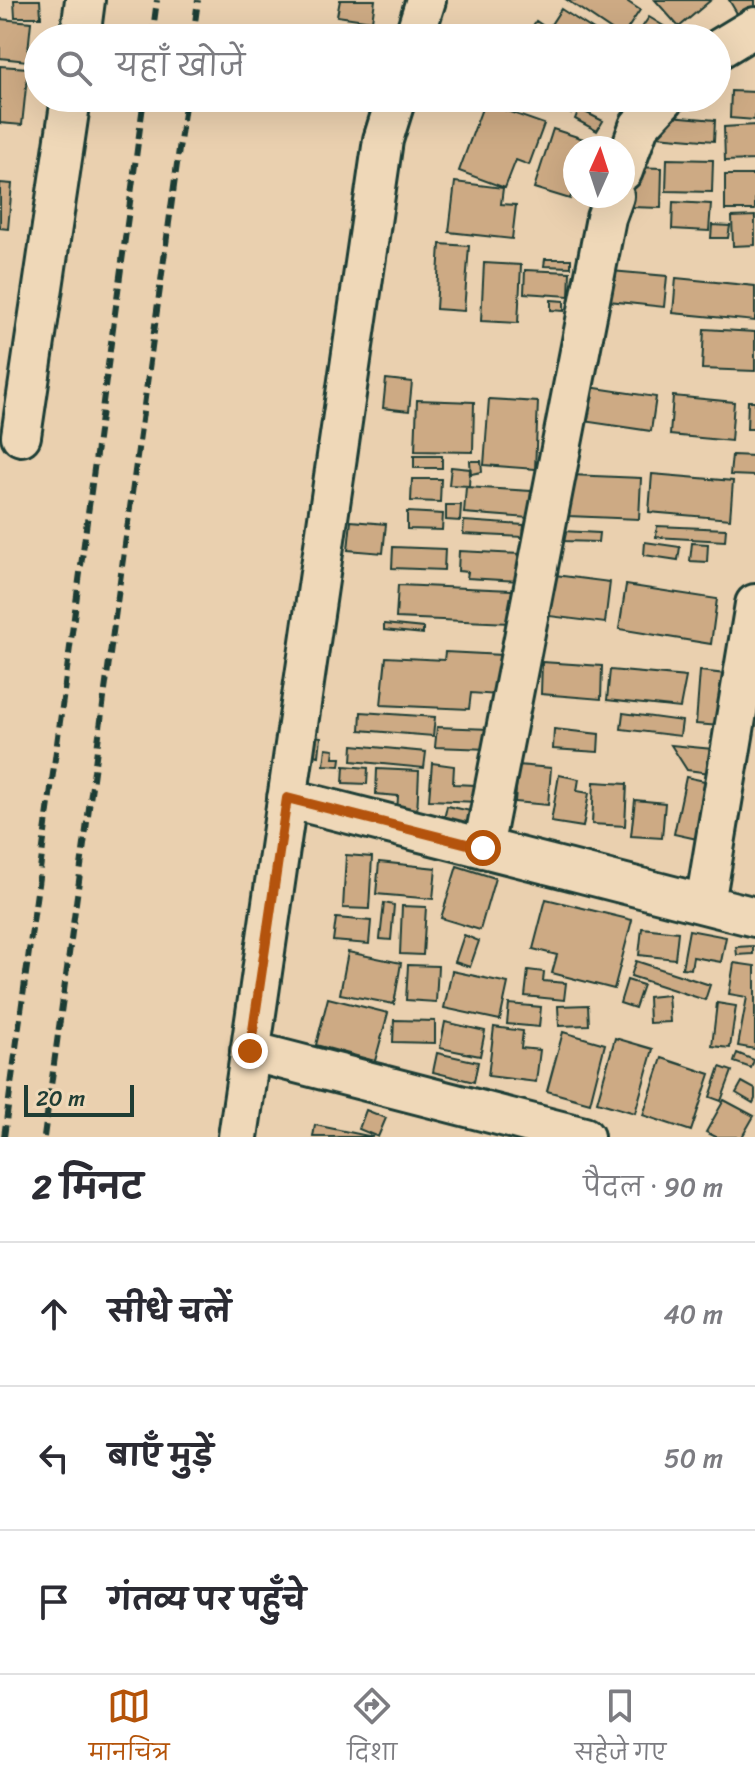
<!DOCTYPE html>
<html lang="hi">
<meta charset="utf-8">
<style>
:root{--surface:#fff;--page:#f7f7f7;--text:#2b2b33;--muted:#7c7c81;--line:#e1e1e2;--accent:#b45309}
body{margin:0;font-family:Sriracha,"Playpen Sans Deva",sans-serif;background:var(--page);color:var(--text)}
.compass{position:absolute;left:563px;top:136px;width:72px;height:72px;border-radius:50%;background:var(--surface);box-shadow:0 8px 32px #0002;rotate:3deg}
.scale{position:absolute;left:24px;bottom:20px;width:110px;box-sizing:border-box;padding-left:8px;border:4px solid #1f3d34;border-top:0;font-size:22px;line-height:28px;white-space:nowrap;color:#1f3d34;-webkit-text-stroke:6px #efd8b8;paint-order:stroke}
.stop{position:absolute;width:24px;height:24px;margin:-18px;border:6px solid #b45309;border-radius:50%;background:#fff}
.stop.end{background:#b45309;border-color:#fff;box-shadow:0 2px 8px #0008}
.list{margin:0;padding:0;list-style:none}
h2{display:flex;justify-content:space-between;align-items:center;height:104px;margin:0;padding:0 32px;font-size:34px}
h2 small{font-size:26px;font-weight:400;color:var(--muted)}
.list li{display:grid;grid-template-columns:52px 1fr auto;gap:24px;align-items:center;box-sizing:border-box;height:144px;padding:0 32px;border-top:2px solid var(--line)}
.list b{display:block;font-size:30px;white-space:nowrap}
.list em{font-size:26px;font-style:normal;color:var(--muted)}
.icon{flex:none;width:44px;height:44px;fill:none;stroke:currentColor;stroke-width:2;stroke-linecap:round;stroke-linejoin:round}
.map{position:relative;flex:none;width:755px;height:1137px;overflow:hidden}
.search{position:absolute;background:var(--surface);box-shadow:0 8px 32px #0002;left:24px;right:24px;top:24px;height:88px;display:flex;align-items:center;gap:20px;box-sizing:border-box;padding:0 28px;border-radius:44px;color:var(--muted);font-size:30px}
.sheet{height:536px;background:var(--surface)}
nav{display:flex;justify-content:space-around;align-items:center;box-sizing:border-box;height:112px;border-top:2px solid var(--line);background:var(--surface);font-size:22px;color:var(--muted)}
nav a{display:grid;justify-items:center;gap:4px}
nav .on{color:var(--accent)}
.map>svg:first-child{display:block}
.building{fill:#cdaa84;stroke:#1f3d34;stroke-width:2}
.lines{fill:none;stroke-linecap:round;stroke-linejoin:round}
.minor-casing{stroke:#1f3d34;stroke-width:44}
.minor{stroke:#efd8b8;stroke-width:38}
.rail{stroke:#1f3d34;stroke-width:6;stroke-dasharray:12 6;stroke-linecap:butt}
.route{stroke:#b45309;stroke-width:10}
</style>
<div class="map">
<svg width="755" height="1137" viewBox="0 0 755 1137">
<rect width="100%" height="100%" fill="#ead0af"/>
<filter id="ink" filterUnits="userSpaceOnUse"><feTurbulence type="fractalNoise" baseFrequency=".0125" numOctaves="2"/><feDisplacementMap in="SourceGraphic" scale="16" xChannelSelector="R" yChannelSelector="G"/><feConvolveMatrix kernelMatrix="1 2 1 2 8 2 1 2 1" color-interpolation-filters="sRGB"/></filter>
<g filter="url(#ink)">
<path class="building" d="M14,0H40L41,17H15Z
M340,0H375L372,21L337,16Z
M567,0H625L640,10L622,37Z
M655,0H711L679,27Z
M729,0H755V18L744,25Z
M561,9L606,38H525L536,21L548,29Z
M649,17L667,28L661,38H635Z
M0,19L31,22L27,61L0,58Z
M0,66L28,68L22,125L0,123Z
M731,91L755,92V120L730,118Z
M542,98H580L571,114Z
M484,103L544,124L529,165L516,160L505,188L459,171Z
M579,109L603,121L597,131L575,119Z
M659,115L715,120L714,141L657,136Z
M755,125V160L725,161L724,127Z
M553,129L611,148H575V183L570,199L534,188Z
M667,159L713,160L712,192L666,191Z
M632,167L662,168L661,208L631,207Z
M725,175H755V210H725Z
M455,182L503,188L501,204L516,205L512,239L449,232Z
M0,183L12,184L8,229L0,228Z
M673,202L711,204L709,231L672,229Z
M755,216V245L733,246L732,217Z
M712,225L730,226L728,238H711Z
M440,244L469,246L464,311L436,309Z
M545,259H571V267L544,266Z
M484,263L521,265L518,323L481,321Z
M525,270L570,272L569,296L524,293Z
M611,271L667,276L664,307L609,301Z
M676,278L755,286V321L673,313Z
M551,300L564,301V311L551,310Z
M704,329L755,332V371L702,369Z
M386,379L412,382L409,411L383,408Z
M589,387L656,397L651,431L583,421Z
M673,396L734,402L731,441L670,435Z
M489,399L538,402L535,469L484,465Z
M417,400L474,402L473,452L415,451Z
M748,401H755V429H747Z
M732,455L755,456V476L730,475Z
M414,456H442V468H414Z
M470,461H481L482,472L471,474Z
M451,467L470,469L469,486L449,485Z
M652,474L733,481L730,519L649,512Z
M570,475L641,478L639,519L568,516Z
M412,479H441L440,502L411,501Z
M466,487L531,491L529,518L464,513Z
M446,505H461L460,521L446,520Z
M407,512L443,514L442,530L407,529Z
M351,521L386,524L383,553L348,550Z
M464,521L524,525L523,537L463,534Z
M657,526L726,529L725,541L656,537Z
M562,531L599,533L598,542L562,541Z
M645,542L680,547L678,560L644,555Z
M692,543L708,544L707,562L690,561Z
M393,547L445,549L444,570L392,568Z
M459,551L521,554L520,581L467,578L468,572L458,571Z
M555,575L610,582L605,623L549,616Z
M398,585L512,590L510,623L396,618Z
M626,585L717,599L711,644L619,629Z
M384,624L423,628V634L384,630Z
M445,652L502,655L498,695L471,693L469,709L381,705L386,657L444,660Z
M542,662L602,666L601,699L541,694Z
M610,670L686,677L680,708L607,700Z
M700,671L725,674L720,726L696,724Z
M361,712L435,717L433,736L360,730Z
M623,713L682,721L680,736L621,729Z
M437,727L490,729L489,749L435,747Z
M554,729L599,734L598,752L553,749Z
M315,736L321,737L319,756L313,755Z
M353,745L426,752L424,768L352,761Z
M671,745L723,750L718,774L687,770Z
M326,748L334,749L333,758H341L340,766L324,765Z
M432,763L454,766L453,784L476,785L478,802L429,800Z
M518,765L551,768L548,805L515,802Z
M344,766L368,768L367,784L343,783Z
M377,769L419,771L417,815L397,814L398,796L376,794Z
M559,775L579,779L577,791L589,793L583,827L551,822Z
M686,777L709,782L697,839L674,834Z
M594,782L627,784L625,826L592,824Z
M635,800L665,803L662,838L631,836Z
M447,806L480,813L473,840L441,832Z
M346,855L372,857L369,909L343,908Z
M379,862L436,868L433,899L376,894Z
M457,866L495,878L480,930L441,918Z
M546,899L632,920L614,989L552,973L557,955L533,949Z
M384,903L394,905L391,940L380,939Z
M402,906L426,907L423,955L400,954Z
M336,918L371,921L369,944L333,941Z
M642,928L678,932L675,959L639,955Z
M689,930L726,937L721,962L693,957L691,969L682,968Z
M464,935L479,941L470,967L455,962Z
M753,946V954L737,955L736,947Z
M348,952L401,963L394,1004L340,994Z
M636,961L710,985L705,1000L631,976Z
M734,963L755,966V1049L738,1046L747,997L729,994Z
M408,965L438,966L436,1002L406,1000Z
M528,970L544,972L543,981L566,983L564,1000L525,996Z
M452,971L508,983L500,1020L444,1008Z
M627,980L643,985L635,1008L620,1003Z
M668,995L670,1022L649,1023L648,997Z
M328,998L388,1013L375,1061L316,1045Z
M717,1003L736,1006L730,1048L712,1046Z
M509,1004L541,1007L539,1027L507,1024Z
M588,1005L589,1025L559,1026L558,1006Z
M394,1020L435,1021V1043L393,1042Z
M445,1022L485,1031L480,1056L440,1048Z
M494,1027L523,1031L521,1048L540,1050L536,1082L488,1076Z
M563,1032L605,1044L590,1103L547,1091Z
M615,1038L653,1049L635,1113L597,1102Z
M437,1053L478,1062L474,1082L433,1072Z
M737,1053L754,1060L751,1068L734,1062Z
M662,1058L710,1074L691,1131L643,1115Z
M720,1067L732,1071L721,1101L710,1097Z
M742,1082L755,1089V1099L753,1103L736,1093Z
M724,1100L754,1116L742,1137H716L706,1132Z
M366,1110L386,1118L378,1137L359,1129Z
M315,1125L373,1137H313Z"/>
<g class="lines">
<g class="minor-casing">
<path id="minor" d="M80,38L85,0
M414,38L426,0
M717,50L755,27
M623,171L639,126L665,98
M21,436L71,98
M287,798L755,917
M483,848L606,218L614,196
M705,904L755,604
M250,1051L584,1137
M238,1137L383,140L396,98"/>
</g>
<use href="#minor" class="minor"/>
<path class="rail" d="M152,38L157,0
M193,38L198,0
M4,1137L144,98
M44,1137L186,98"/>
</g>
</g>
<g class="lines" filter="url(#ink)">
<path class="route" d="M250,1051L287,798L483,848"/>
</g>
</svg>
<svg class="compass" viewBox="-18 -18 36 36"><path d="M0-13l5 13h-10z" fill="#e53935"/><path d="M0 13l5-13h-10z" fill="#7c7c81"/></svg>
<div class="scale">20 m</div>
<div class="stop" style="left:483px;top:848px"></div>
<div class="stop end" style="left:250px;top:1051px"></div>
<div class="search"><svg class="icon" aria-label="search" viewBox="0 0 24 24"><circle cx="10" cy="10" r="6"/><path d="M15 15l6 6"/></svg>यहाँ खोजें</div>
</div>
<section class="sheet">
<h2>2 मिनट<small>पैदल · 90 m</small></h2>
<ul class="list">
<li><svg class="icon" aria-label="ahead" viewBox="0 0 24 24"><path d="M12 20V5M6 11l6-6 6 6"/></svg><div><b>सीधे चलें</b></div><em>40 m</em></li>
<li><svg class="icon" aria-label="left" viewBox="0 0 24 24"><path d="M17 20v-9H6M10 6l-5 5 5 5"/></svg><div><b>बाएँ मुड़ें</b></div><em>50 m</em></li>
<li><svg class="icon" aria-label="arrive" viewBox="0 0 24 24"><path d="M6 21V4h12l-3 4 3 4H6"/></svg><div><b>गंतव्य पर पहुँचे</b></div></li>
</ul>
</section>
<nav>
<a class="on"><svg class="icon" aria-label="map" viewBox="0 0 24 24"><path d="M3 6l6-2 6 2 6-2v14l-6 2-6-2-6 2zM9 4v14M15 6v14"/></svg>मानचित्र</a>
<a><svg class="icon" aria-label="directions" viewBox="0 0 24 24"><path d="M12 3l9 9-9 9-9-9zM9 14v-3h6M13 9l2 2-2 2"/></svg>दिशा</a>
<a><svg class="icon" aria-label="saved" viewBox="0 0 24 24"><path d="M7 4h10v16l-5-4-5 4z"/></svg>सहेजे गए</a>
</nav>
